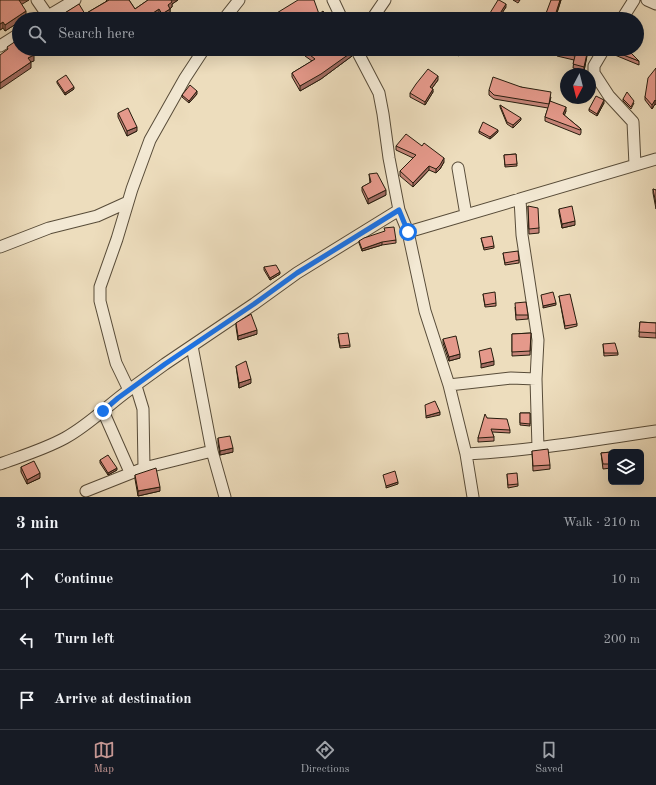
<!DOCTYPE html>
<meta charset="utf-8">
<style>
:root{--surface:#171b24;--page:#20242c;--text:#f1f3f6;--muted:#9ea1a6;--line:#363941;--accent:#c59692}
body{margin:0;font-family:"Old Standard TT",serif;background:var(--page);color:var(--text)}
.controls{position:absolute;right:12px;bottom:12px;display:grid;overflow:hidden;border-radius:6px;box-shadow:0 4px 16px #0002}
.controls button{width:36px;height:36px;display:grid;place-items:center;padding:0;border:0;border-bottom:1px solid var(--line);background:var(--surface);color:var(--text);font:20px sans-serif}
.compass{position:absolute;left:560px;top:68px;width:36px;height:36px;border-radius:50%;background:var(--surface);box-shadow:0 4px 16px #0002;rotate:187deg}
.stop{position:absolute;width:12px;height:12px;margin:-9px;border:3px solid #1a73e8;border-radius:50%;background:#fff}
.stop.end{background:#1a73e8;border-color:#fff;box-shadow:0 1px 4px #0008}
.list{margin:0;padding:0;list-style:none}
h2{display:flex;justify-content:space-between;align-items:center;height:52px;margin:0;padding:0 16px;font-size:17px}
h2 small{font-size:13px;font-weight:400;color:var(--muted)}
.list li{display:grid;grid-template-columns:26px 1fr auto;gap:12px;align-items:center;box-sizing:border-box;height:60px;padding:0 16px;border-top:1px solid var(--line)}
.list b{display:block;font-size:15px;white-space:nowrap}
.list em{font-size:13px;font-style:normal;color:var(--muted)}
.icon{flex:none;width:22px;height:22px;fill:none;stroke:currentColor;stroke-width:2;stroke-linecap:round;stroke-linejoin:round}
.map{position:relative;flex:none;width:656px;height:497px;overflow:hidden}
.search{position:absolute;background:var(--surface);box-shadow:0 4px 16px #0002;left:12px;right:12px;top:12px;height:44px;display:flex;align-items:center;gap:10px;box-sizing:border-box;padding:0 14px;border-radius:22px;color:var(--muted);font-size:15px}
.sheet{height:232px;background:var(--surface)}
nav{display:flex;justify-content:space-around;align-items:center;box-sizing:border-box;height:56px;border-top:1px solid var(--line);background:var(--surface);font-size:11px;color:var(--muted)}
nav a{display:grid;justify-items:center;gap:2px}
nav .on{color:var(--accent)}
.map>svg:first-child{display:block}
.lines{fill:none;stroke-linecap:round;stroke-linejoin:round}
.minor-casing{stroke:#584c39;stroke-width:13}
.minor{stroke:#f3e9d4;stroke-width:11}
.wall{fill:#c58478;stroke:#261c0d}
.shaded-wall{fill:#a06b61;stroke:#261c0d}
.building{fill:#e5998b;stroke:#261c0d}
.route{stroke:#1a73e8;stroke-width:5}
</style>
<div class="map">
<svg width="656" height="497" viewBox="0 0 656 497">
<rect width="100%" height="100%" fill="#edddbd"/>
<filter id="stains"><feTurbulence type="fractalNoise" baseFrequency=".005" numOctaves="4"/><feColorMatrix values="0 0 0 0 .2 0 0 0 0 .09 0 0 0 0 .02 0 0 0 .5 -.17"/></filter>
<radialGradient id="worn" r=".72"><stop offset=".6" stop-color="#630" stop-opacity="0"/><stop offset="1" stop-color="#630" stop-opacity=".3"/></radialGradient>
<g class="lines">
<g class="minor-casing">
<path id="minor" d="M37,0L48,16L44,19
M333,0L342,19
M647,0L656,4
M48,16L75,0
M224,19L239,0
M372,19L385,0
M622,19L634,0
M0,46L19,34
M204,49L185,78L150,140L132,189L117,239L100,287V301L116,363L129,390L165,364L254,304L297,273L399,210L389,158L383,114L379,93L356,49
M604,49L594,66V73L609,96L633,122L635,165
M458,168L466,215
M520,199L522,235L538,340L536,379
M399,210L408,232L425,311L449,385L466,454L473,497
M408,232L656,159
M0,247L49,228L97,216L128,202
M192,346L212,451L225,497
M449,385L511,378L536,379L538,448
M103,411L130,472
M466,454C530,451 593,440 656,431
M0,464C22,456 45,449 65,438C89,425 108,405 129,390
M144,468L212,451
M86,491L144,468L143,409L136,386"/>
</g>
<use href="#minor" class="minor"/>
</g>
<path class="wall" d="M0,0L22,5L26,17L23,19H19V22L5,31L3,28L0,30Z
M106,0H129L135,9L148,0H178L172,4V7L170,9V15L163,19H162L159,14L152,19H115L114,18L113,19H60V16L85,14L107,1Z
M513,0H520L518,3Z
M561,0L555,19H548L545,18V16Z
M506,7L498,19H496L490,15V13Z
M77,49H88L80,54Z
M448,49H464L459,56Z
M588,49L584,71L573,68L574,60L557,56V52Z
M610,49L639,61V65L610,53Z
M305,51L352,56L321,79L300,91L292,77V73L312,61L305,56Z
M656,68V105L655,104L652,109L645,100V97Z
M438,80L432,88L433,92L425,105L410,97V93Z
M57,81L74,89L65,95L57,83Z
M521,87L551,97L550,101L566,111L564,115L581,129V133L580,135L545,121V117L548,108L494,99L489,95V90Z
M197,94L189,103L182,97V95Z
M623,99L634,103L631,109L623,101Z
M604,103L597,116L589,111V109Z
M500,105L521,120L513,128L507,124L500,107Z
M118,113L137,131L127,136L118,117Z
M479,131L498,132L490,139L479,133Z
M396,146H422L444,162L440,169L436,173L429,170L413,187L400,176V171L413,158L396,150Z
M516,154L517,166L505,167L504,155Z
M369,174L386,195L368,204L362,191V187L370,183Z
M653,189L656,190V209L653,193Z
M528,206L539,228V233L529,234Z
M559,209L575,225L562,228L559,213Z
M481,238L494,246V248L484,250Z
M396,240V243L382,245L362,251L359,243V241Z
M503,253L519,260V263L505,265Z
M264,267L280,274L270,280L264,270Z
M483,294L496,303V306L485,307Z
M559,296L577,324V326L565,329Z
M515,307L528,315V319L516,320Z
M640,322L656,323V338L639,337Z
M236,323L257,334L238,340L236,327Z
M531,333L530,355L512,356V334Z
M338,337L350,345V347L340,348Z
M443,339L460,358L449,361L443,343Z
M603,344L618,353V355L604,356Z
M236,366L251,383L239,388Z
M520,413H530V426L520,425Z
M487,418L510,430V433L492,432L494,437V441L478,442V438Z
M218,438L233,452L220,455L218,443Z
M532,451L550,465V469L533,471Z
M611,452V468L603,469L601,453Z
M100,460L117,470L108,475L100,463Z
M21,467L40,478L27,484L21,472Z
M507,474L518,484V486L508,488Z
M135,475L160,491L138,496L135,479Z"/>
<path class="shaded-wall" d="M19,0H29L19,6Z
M171,0H178L172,4V7L168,10V5Z
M560,0H561L555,19H554Z
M506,4V7L498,19H497V18Z
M159,9V14L152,19H144Z
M170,9V15L163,19H162V14Z
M26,11V17L23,19H19V22L5,31V25Z
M114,13V18L113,19H104Z
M310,15V19H304Z
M3,22V28L0,30V24Z
M54,49H59L54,52Z
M80,49H88L80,54Z
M461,49H464L459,56V53Z
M588,49V51L584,71V67Z
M352,52V56L321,79L300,91V86Z
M34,55V61L28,63V58Z
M31,62V68L0,89V83Z
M438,76V80L430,91V87Z
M74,87V89L65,95V93Z
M433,89V92L425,105V102Z
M197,91V94L189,103V101Z
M604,100V103L597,116V114Z
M655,100V104L652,109V105Z
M566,107V111L563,119V114Z
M521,118V120L513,128V125Z
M137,127V131L127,136V131Z
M498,130V132L490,139V137Z
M444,158V162L440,169L436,173V169Z
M429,166V170L413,187V183Z
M386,190V195L368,204V199Z
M575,221V225L562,228V224Z
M382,242V245L362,251V249Z
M280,272V274L270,280V278Z
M556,303V305L543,308V306Z
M257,330V334L238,340V336Z
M460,354V358L449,361V357Z
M494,361V365L481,368V364Z
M251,379V383L239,388V383Z
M440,412V415L426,418V416Z
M233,448V452L220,455V451Z
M117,468V470L108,475V473Z
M40,473V478L27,484V480Z
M398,482V484L386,488V486Z
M160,487V491L138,496V491Z"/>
<path class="building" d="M0,0H20H19L26,11L5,25L3,22L0,24Z
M109,0H129L135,9L148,0H171L172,2L168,5L170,9L162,14L159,9L144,19H118L114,13L104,19H62L60,16L79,4L85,14Z
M298,0H314L319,14L323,11L329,19H313L310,15L304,19H267Z
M498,0H499L506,4L497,18L490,13Z
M551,0H560L554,19L545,16Z
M19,39V49H29L34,55L28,58L31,62L0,83V55L8,49L7,47Z
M308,49H350L352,52L321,74L300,86L292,73L315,59L305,51Z
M454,49H461L459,53Z
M558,49H588L584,67L573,64L575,56L557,52Z
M610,49H627L639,61L610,50Z
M656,68V101L655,100L652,105L645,97L648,78Z
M428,69L438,76L430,87L433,89L425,102L410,93L416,84Z
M66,75L74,87L65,93L57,81Z
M493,77L521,87L551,92L549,104L494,95L489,90Z
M190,85L197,91L189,101L182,95Z
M627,92L634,101L631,107L623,99Z
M596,96L604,100L597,114L589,109Z
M550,101L566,107L563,114L581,129L580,130L545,117Z
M500,105L521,118L513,125L507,122Z
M128,108L137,127L127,131L118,113Z
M483,122L498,130L490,137L479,131Z
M406,134L422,146L424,143L444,158L440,165L436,169L429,166L413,183L400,171L416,155L396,146Z
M516,154L517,164L505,165L504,155Z
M377,173L386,190L368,199L362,187L371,182L369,174Z
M653,189L656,190V204Z
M528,206L538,208L539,228L529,229Z
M572,206L575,221L562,224L559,209Z
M394,227L396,240L382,242L362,249L359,241L364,238L385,231L384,228Z
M492,236L494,246L484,248L481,238Z
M518,251L519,260L505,263L503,253Z
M276,265L280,272L270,278L264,267Z
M495,292L496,303L485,305L483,294Z
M553,292L556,303L543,306L541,295Z
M570,294L577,324L565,326L559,296Z
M526,302L528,315H516L515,303Z
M251,314L257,330L238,336L236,323Z
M640,322L656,323V333L639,332Z
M348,333L350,345L340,346L338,334Z
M531,333L530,351L512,352V334Z
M456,336L460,354L449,357L443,339Z
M615,343L618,353H604L603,344Z
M491,348L494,361L481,364L479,351Z
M246,361L251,379L239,383L236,366Z
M435,401L440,412L426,416L425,405Z
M520,413H530V424L520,423Z
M485,414L487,418L507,419L510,430L491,429L494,437L478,438Z
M230,436L233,448L220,451L218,438Z
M548,449L550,465L533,466L532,451Z
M611,452V464H603L601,453Z
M108,455L117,468L108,473L100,460Z
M34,461L40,473L27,480L21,467Z
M156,468L160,487L138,491L135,475Z
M395,471L398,482L386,486L383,475Z
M517,473L518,484L508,485L507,474Z"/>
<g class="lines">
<path class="route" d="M103,411L118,398L165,364L254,304L297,273L399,210L408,232"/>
</g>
<rect width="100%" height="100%" filter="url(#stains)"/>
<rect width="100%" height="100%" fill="url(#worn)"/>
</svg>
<div class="controls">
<button><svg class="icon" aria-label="layers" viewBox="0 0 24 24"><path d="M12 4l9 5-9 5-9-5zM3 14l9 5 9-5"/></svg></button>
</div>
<svg class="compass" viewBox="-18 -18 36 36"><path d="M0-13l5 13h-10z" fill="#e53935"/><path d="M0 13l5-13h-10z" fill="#9ea1a6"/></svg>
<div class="stop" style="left:408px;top:232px"></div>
<div class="stop end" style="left:103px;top:411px"></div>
<div class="search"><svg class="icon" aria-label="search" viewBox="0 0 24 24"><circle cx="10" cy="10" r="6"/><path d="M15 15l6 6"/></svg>Search here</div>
</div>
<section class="sheet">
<h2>3 min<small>Walk · 210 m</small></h2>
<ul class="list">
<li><svg class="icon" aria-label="ahead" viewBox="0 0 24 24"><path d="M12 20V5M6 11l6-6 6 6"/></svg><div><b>Continue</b></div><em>10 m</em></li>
<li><svg class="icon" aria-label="left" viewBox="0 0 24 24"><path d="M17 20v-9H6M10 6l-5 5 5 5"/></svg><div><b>Turn left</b></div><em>200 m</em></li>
<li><svg class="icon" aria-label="arrive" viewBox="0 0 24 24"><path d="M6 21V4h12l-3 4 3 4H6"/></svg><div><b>Arrive at destination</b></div></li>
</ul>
</section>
<nav>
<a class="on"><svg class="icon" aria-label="map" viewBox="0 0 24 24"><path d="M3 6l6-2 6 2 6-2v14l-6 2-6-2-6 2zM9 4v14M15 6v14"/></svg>Map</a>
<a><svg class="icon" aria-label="directions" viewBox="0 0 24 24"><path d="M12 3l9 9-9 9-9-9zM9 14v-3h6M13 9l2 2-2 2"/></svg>Directions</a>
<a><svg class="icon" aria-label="saved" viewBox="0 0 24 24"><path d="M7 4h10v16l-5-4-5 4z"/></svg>Saved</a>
</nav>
